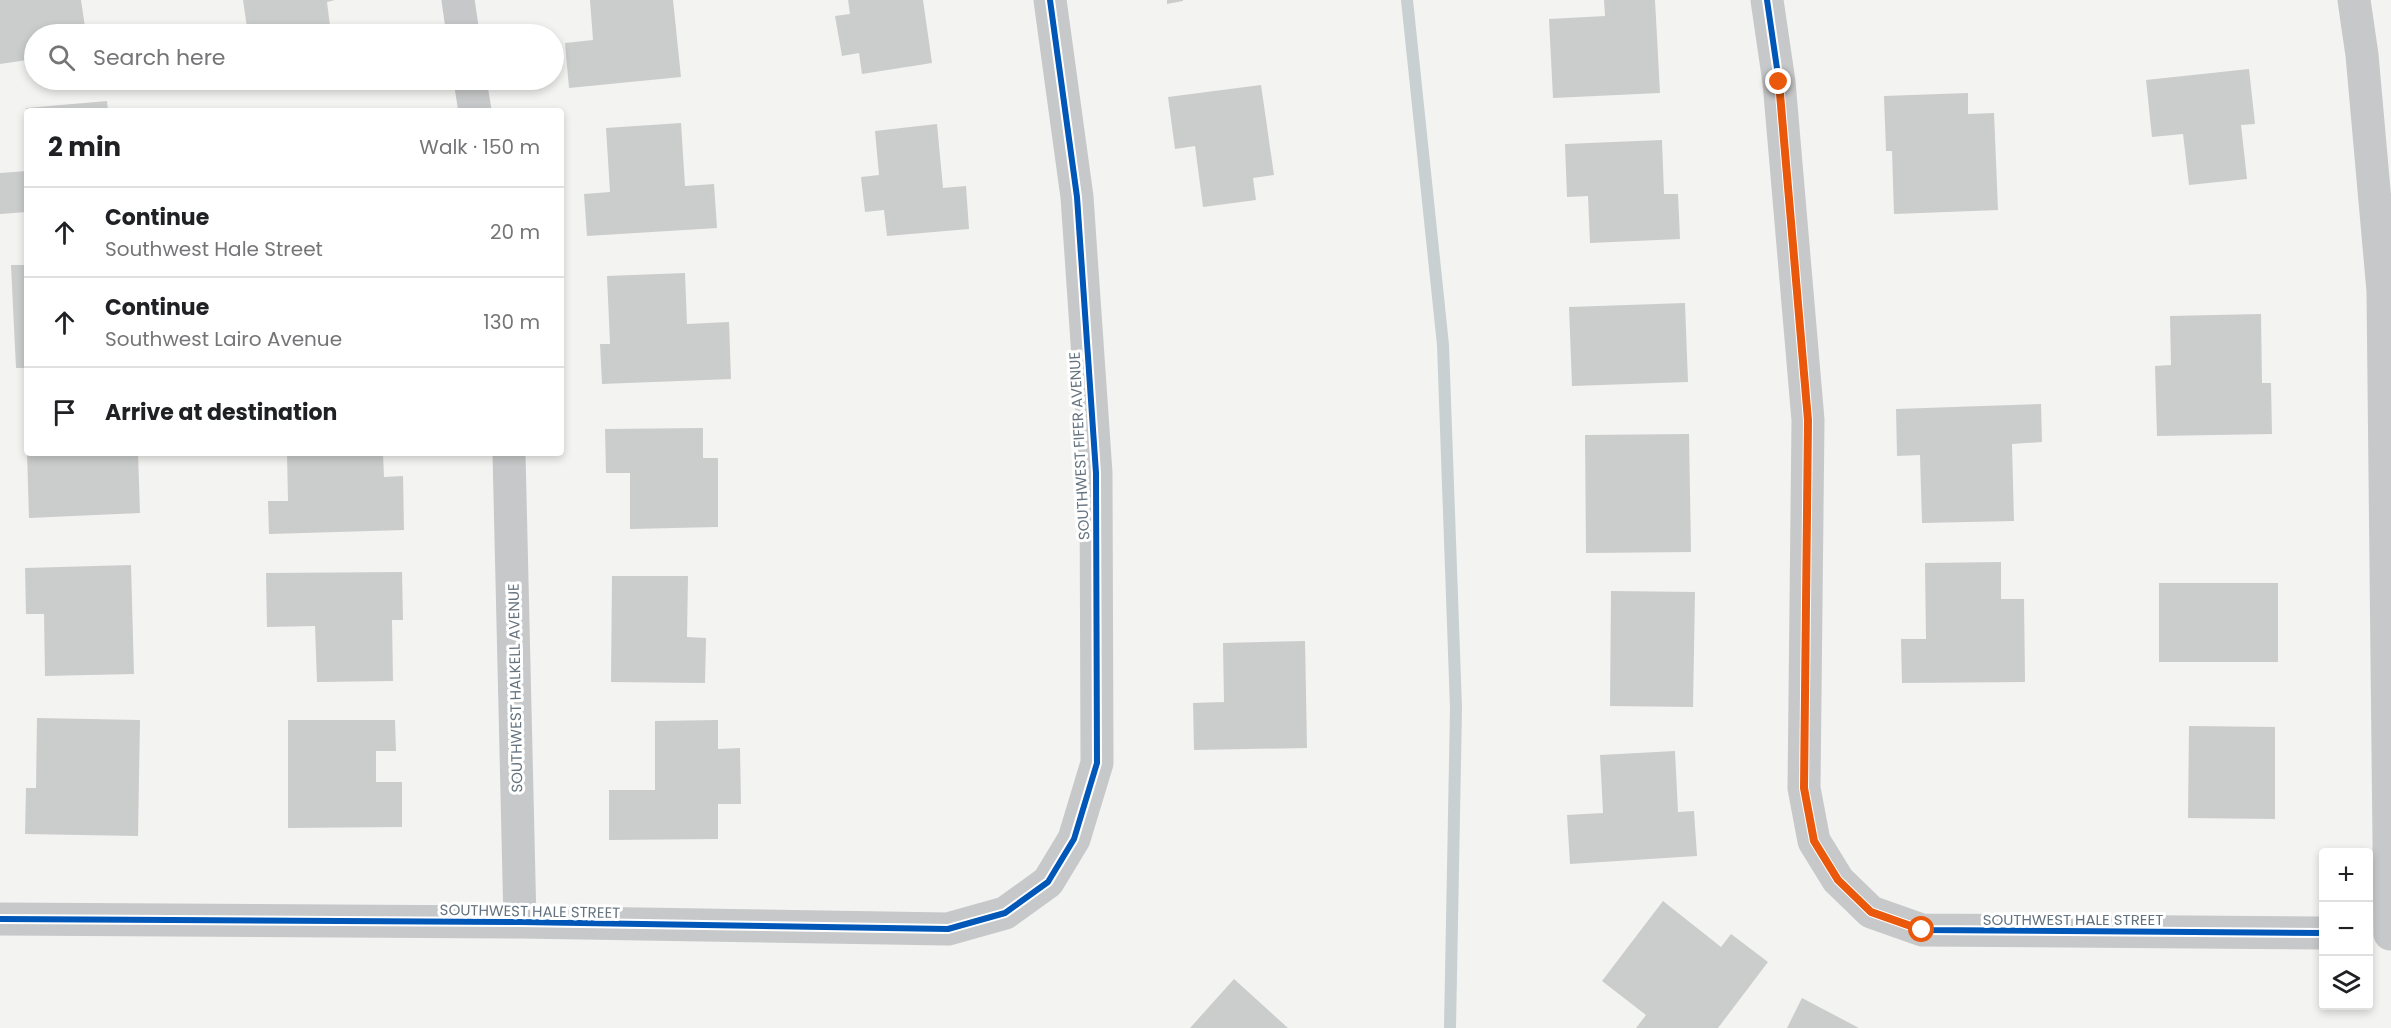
<!DOCTYPE html>
<meta charset="utf-8">
<style>
:root{--surface:#fff;--page:#f6f6f6;--text:#202124;--muted:#757577;--line:#e0e0e0}
body{margin:0;font-family:Poppins,sans-serif;background:var(--page);color:var(--text)}
.controls{position:absolute;right:18px;bottom:18px;display:grid;overflow:hidden;border-radius:6px;box-shadow:0 3px 9px #0003}
.controls button{width:54px;height:54px;display:grid;place-items:center;padding:0;border:0;border-bottom:2px solid var(--line);background:var(--surface);color:var(--text);font:30px sans-serif}
.stop{position:absolute;width:18px;height:18px;margin:-14px;border:4px solid #ea580c;border-radius:50%;background:#fff}
.stop.end{background:#ea580c;border-color:#fff;box-shadow:0 2px 6px #0008}
.list{margin:0;padding:0;list-style:none}
h2{display:flex;justify-content:space-between;align-items:center;height:78px;margin:0;padding:0 24px;font-size:26px}
h2 small{font-size:20px;font-weight:400;color:var(--muted)}
.list li{display:grid;grid-template-columns:39px 1fr auto;gap:18px;align-items:center;box-sizing:border-box;height:90px;padding:0 24px;border-top:2px solid var(--line)}
.list b{display:block;font-size:22px;white-space:nowrap}
.list p{margin:0;font-size:20px;white-space:nowrap;color:var(--muted)}
.list em{font-size:20px;font-style:normal;color:var(--muted)}
.icon{flex:none;width:33px;height:33px;fill:none;stroke:currentColor;stroke-width:2;stroke-linecap:round;stroke-linejoin:round}
.map{position:relative;flex:none;width:2391px;height:1028px;overflow:hidden}
.search{position:absolute;background:var(--surface);box-shadow:0 3px 9px #0003;left:24px;top:24px;width:540px;height:66px;display:flex;align-items:center;gap:15px;box-sizing:border-box;padding:0 21px;border-radius:33px;color:var(--muted);font-size:22px}
.panel{position:absolute;background:var(--surface);box-shadow:0 3px 9px #0003;left:24px;top:108px;width:540px;height:348px;border-radius:6px}
.map>svg:first-child{display:block}
.lines{fill:none;stroke-linecap:round;stroke-linejoin:round}
.stream{stroke:#c8d0d2;stroke-width:12}
.building{fill:#cbcccc}
.street{stroke:#c7c8c9;stroke-width:33}
.cycleway-casing{stroke:#fff;stroke-width:10}
.cycleway{stroke:#0057b8;stroke-width:6}
.route{stroke:#ea580c;stroke-width:8}
.labels{text-anchor:middle;dominant-baseline:central;stroke-width:6;stroke-linejoin:round;paint-order:stroke}
.street-label{font-size:15px;fill:#65737f;stroke:#fff}
</style>
<div class="map">
<svg width="2391" height="1028" viewBox="0 0 2391 1028">
<rect width="100%" height="100%" fill="#f3f3f1"/>
<g class="lines">
<path class="stream" d="M1407,0L1443,345L1456,708L1450,1028"/>
</g>
<path class="building" d="M0,0H81L86,34H34V59L0,64Z
M243,0H335L327,2L331,34H248Z
M590,0H673L681,77L569,88L565,43L593,40Z
M848,0H923L932,63L862,74L859,53L842,56L835,16L850,14Z
M1167,0H1183V1L1167,4Z
M1604,0H1655L1660,93L1553,98L1549,19L1605,16Z
M2249,69L2255,124L2241,125L2247,179L2189,185L2183,134L2152,137L2146,80Z
M253,80H304L305,81L254,87Z
M1261,85L1274,175L1253,178L1256,200L1203,207L1195,146L1175,149L1168,97Z
M1968,93V114L1994,113L1998,210L1894,214L1892,151H1886L1884,96Z
M107,101L108,111H26V108Z
M681,123L685,186L714,184L717,228L587,236L584,194L610,192L606,128Z
M937,124L943,188L966,186L969,229L887,236L884,210L865,212L861,177L879,175L875,131Z
M1662,140L1664,194H1678L1680,239L1590,243L1588,196L1567,197L1565,144Z
M27,171V212L0,214V173Z
M11,265H27V368H16Z
M685,273L687,324L729,322L731,379L602,384L600,344H610L607,276Z
M1685,303L1688,382L1572,386L1569,307Z
M2261,314L2262,383H2271L2272,434L2157,436L2155,366L2171,365L2170,316Z
M2041,404L2042,442L2012,444L2014,521L1922,523L1920,455L1897,456L1896,409Z
M703,428V458H718V527L630,529V473H606L605,429Z
M1689,434L1691,552L1586,553L1585,435Z
M27,453H138L140,513L29,518Z
M287,453H383L384,477L403,476L404,530L269,534L268,501H288Z
M2001,562V599H2024L2025,682L1902,683L1901,639H1926L1925,563Z
M131,565L134,674L45,676L44,614H26L25,568Z
M402,572L403,620H392L393,681L317,682L315,626L267,627L266,573Z
M612,576H688L687,637L706,638L705,683L611,682Z
M2159,583H2278V662H2159Z
M1611,591L1695,592L1693,707L1610,706Z
M1305,641L1307,748L1194,750L1193,703L1224,702L1223,643Z
M37,718L140,720L138,836L25,834L26,788H36Z
M288,720H395L396,751H376V782H402V827L288,828Z
M718,720V749L740,748L741,804H718V839L609,840V790H655V721Z
M2189,726L2275,727V819L2188,818Z
M1675,751L1678,812L1694,811L1697,856L1570,864L1567,815L1603,813L1600,755Z
M1663,901L1721,947L1731,934L1768,962L1718,1028H1636L1646,1015L1602,981Z
M1234,979L1288,1028H1190Z
M1802,998L1859,1028H1787Z"/>
<g class="lines">
<path class="street" d="M458,0L463,34
M1767,0L1779,82L1808,420L1804,788L1814,841L1838,880L1871,912L1922,930L2324,933
M2354,0L2362,55L2383,291L2390,934
M470,80L475,111
M509,453L520,922
M0,919L520,922L948,929L1005,913L1048,882L1074,839L1097,763L1096,473L1077,197L1050,0"/>
<g class="cycleway-casing">
<path id="cycleway" d="M1767,0L1779,82L1808,420L1804,788L1814,841L1838,880L1871,912L1922,930L2324,933
M0,919L520,922L948,929L1005,913L1048,882L1074,839L1097,763L1096,473L1077,197L1050,0"/>
</g>
<use href="#cycleway" class="cycleway"/>
</g>
<g class="lines">
<path class="route" d="M1779,82L1808,420L1804,788L1814,841L1838,880L1871,912L1922,930"/>
</g>
<g class="labels">
<g class="street-label">
<text transform="translate(1079 446) rotate(-93)">SOUTHWEST FIFER AVENUE</text>
<text transform="translate(515 688) rotate(-91)">SOUTHWEST HALKELL AVENUE</text>
<text transform="translate(530 911) rotate(1)">SOUTHWEST HALE STREET</text>
<text x="2073" y="919">SOUTHWEST HALE STREET</text>
</g>
</g>
</svg>
<div class="controls">
<button>+</button>
<button>−</button>
<button><svg class="icon" aria-label="layers" viewBox="0 0 24 24"><path d="M12 4l9 5-9 5-9-5zM3 14l9 5 9-5"/></svg></button>
</div>
<div class="stop" style="left:1922px;top:930px"></div>
<div class="stop end" style="left:1779px;top:82px"></div>
<div class="search"><svg class="icon" aria-label="search" viewBox="0 0 24 24"><circle cx="10" cy="10" r="6"/><path d="M15 15l6 6"/></svg>Search here</div>
<section class="panel">
<h2>2 min<small>Walk · 150 m</small></h2>
<ul class="list">
<li><svg class="icon" aria-label="ahead" viewBox="0 0 24 24"><path d="M12 20V5M6 11l6-6 6 6"/></svg><div><b>Continue</b><p>Southwest Hale Street</p></div><em>20 m</em></li>
<li><svg class="icon" aria-label="ahead" viewBox="0 0 24 24"><path d="M12 20V5M6 11l6-6 6 6"/></svg><div><b>Continue</b><p>Southwest Lairo Avenue</p></div><em>130 m</em></li>
<li><svg class="icon" aria-label="arrive" viewBox="0 0 24 24"><path d="M6 21V4h12l-3 4 3 4H6"/></svg><div><b>Arrive at destination</b></div></li>
</ul>
</section>
</div>
